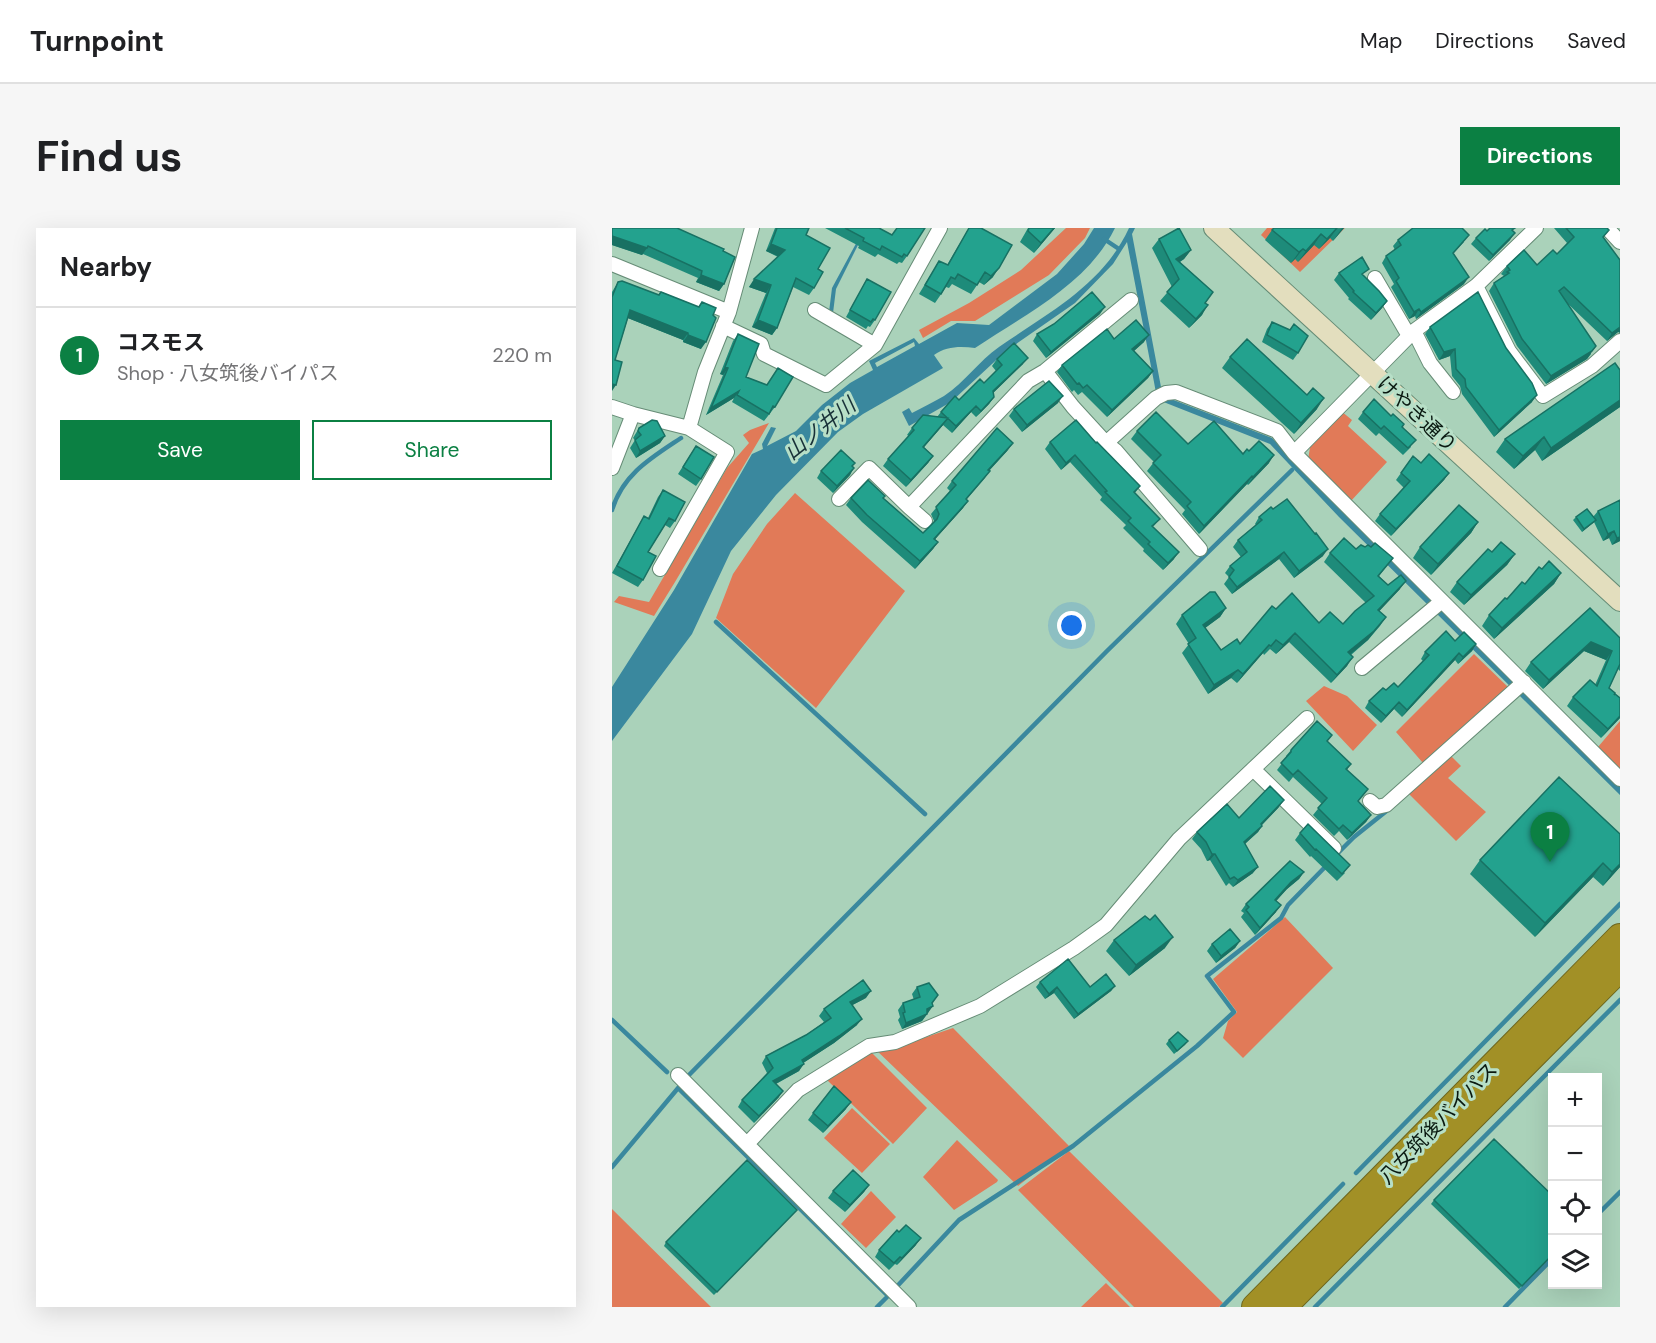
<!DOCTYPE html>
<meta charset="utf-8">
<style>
:root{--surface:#fff;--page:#f6f6f6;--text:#202124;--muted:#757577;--line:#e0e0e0;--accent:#0b8043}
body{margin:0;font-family:"DM Sans","Noto Sans JP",sans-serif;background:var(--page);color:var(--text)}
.controls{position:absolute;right:18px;bottom:18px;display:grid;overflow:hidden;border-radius:0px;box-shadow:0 6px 24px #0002}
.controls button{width:54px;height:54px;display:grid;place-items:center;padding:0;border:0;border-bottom:2px solid var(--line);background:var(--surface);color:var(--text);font:30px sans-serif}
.you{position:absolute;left:460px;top:398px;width:21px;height:21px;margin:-15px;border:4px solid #fff;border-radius:50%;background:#1a73e8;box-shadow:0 0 0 9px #1a73e833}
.badge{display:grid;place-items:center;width:39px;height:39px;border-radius:50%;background:var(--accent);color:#fff;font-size:20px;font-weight:700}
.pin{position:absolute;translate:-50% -50px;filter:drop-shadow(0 2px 3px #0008)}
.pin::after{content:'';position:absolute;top:32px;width:21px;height:18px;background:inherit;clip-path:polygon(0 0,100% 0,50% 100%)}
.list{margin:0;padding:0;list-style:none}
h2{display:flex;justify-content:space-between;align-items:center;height:78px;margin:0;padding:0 24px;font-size:26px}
h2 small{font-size:20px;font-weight:400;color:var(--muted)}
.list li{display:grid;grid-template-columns:39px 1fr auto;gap:18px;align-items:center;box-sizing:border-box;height:96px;padding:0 24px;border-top:2px solid var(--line)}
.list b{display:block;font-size:22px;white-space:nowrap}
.list p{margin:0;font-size:20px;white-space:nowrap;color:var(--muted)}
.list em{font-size:20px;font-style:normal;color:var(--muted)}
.actions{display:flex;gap:12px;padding:18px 24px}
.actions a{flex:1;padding:14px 0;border:2px solid var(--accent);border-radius:0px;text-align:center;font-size:21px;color:var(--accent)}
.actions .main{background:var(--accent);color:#fff}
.icon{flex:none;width:33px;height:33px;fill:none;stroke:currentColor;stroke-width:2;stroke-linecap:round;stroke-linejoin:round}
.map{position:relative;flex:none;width:1008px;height:1079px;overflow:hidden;border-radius:0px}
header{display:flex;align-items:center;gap:36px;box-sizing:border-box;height:84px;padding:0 30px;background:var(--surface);border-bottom:2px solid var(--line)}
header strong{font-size:28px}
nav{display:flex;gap:33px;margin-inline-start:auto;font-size:21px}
.intro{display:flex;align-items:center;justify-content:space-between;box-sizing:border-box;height:144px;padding:0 36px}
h1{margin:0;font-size:42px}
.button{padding:15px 27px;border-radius:0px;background:var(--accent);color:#fff;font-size:21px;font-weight:700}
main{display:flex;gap:36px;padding:0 36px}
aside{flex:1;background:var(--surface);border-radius:0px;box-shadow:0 6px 24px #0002}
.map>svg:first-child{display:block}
.green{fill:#e17a58}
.water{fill:#3a889e;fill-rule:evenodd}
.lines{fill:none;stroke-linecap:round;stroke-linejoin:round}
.stream{stroke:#3a889e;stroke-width:4.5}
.street-casing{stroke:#668c76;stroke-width:16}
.secondary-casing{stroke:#668c76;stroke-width:22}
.highway-casing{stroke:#6d661f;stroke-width:28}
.street{stroke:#fff;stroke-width:14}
.secondary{stroke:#e3debe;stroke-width:20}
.highway{stroke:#a29026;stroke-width:26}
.wall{fill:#1e8b7a}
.shaded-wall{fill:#187163}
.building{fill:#23a28e;stroke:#187163;stroke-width:1.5}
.labels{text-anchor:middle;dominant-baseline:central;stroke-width:6;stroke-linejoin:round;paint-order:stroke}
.street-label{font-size:20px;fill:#0a1911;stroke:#b7dfc7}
.water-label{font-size:21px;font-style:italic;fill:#183138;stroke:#b7dfc7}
</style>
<header>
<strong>Turnpoint</strong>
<nav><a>Map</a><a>Directions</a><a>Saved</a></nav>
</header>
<div class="intro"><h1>Find us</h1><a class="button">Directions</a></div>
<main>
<aside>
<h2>Nearby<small></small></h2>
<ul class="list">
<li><span class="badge">1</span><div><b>コスモス</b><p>Shop · 八女筑後バイパス</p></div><em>220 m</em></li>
</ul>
<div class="actions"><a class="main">Save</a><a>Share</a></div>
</aside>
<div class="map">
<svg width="1008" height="1079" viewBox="0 0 1008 1079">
<rect width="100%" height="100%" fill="#aad2ba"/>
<path class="green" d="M454,0H478L473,10L437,47L363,93H339L311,110L307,102L357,75L409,42Z
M655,0H733L688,44L649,7Z
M729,183L740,192L736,198L775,234L738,274L696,232L699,213Z
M157,195L63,354L42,388L2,374L7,368L37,374L115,240L137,215L131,207L138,202Z
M183,265L293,363L204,480L104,390L121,346L155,296Z
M862,426L897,460L811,535L784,504Z
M712,458L735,468L765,497L741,523L694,473Z
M1008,493V543L986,519Z
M839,528L849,538L836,550L874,584L844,613L797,566Z
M673,689L721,740L631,830L611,810L616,793L625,784L601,751Z
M341,800L457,918L406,958L262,820H282Z
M258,823L315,880L281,916L214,851Z
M240,880L278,916L250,945L212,910Z
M345,912L386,952L385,954L342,982L311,949Z
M457,923L611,1075L607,1079H522L406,962Z
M259,963L284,989L254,1020L229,996Z
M0,981L99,1079H0Z
M494,1055L518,1079H469Z"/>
<path class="water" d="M482,0H503C475,57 413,86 363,120C349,118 334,118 322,127L331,140L251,186L226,204L164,267L119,323L80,406L0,513V459L62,362L140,226L151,221L150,216L159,199L164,200L155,218L184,203L210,177L238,155L261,142L257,133L302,110L307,116L345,95L377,97L445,46L472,16ZM302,114L303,118L265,139L263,135Z
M517,0H523L520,6L549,159L552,166L559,171L660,210L909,462L1008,559V567L727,289L658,216L549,173L544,165L542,154L515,14L501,36L463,75L394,123L339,174L297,198L290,184L297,180L300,185C311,179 322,174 332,168C353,154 367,133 387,119C436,85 491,57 517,0Z
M247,10L248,13L224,61L221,85L217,84L220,60Z"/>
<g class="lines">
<path class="stream" d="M492,11L507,21
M0,282C11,246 39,230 69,210
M104,394L313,586
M723,628L742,609L777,581
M0,792L55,844
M66,860L276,1068L265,1079
M0,939L77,847L495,423L680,242
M744,945L1008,676
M986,986L1008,964
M276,1068L347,992L461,918L585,818L622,784L595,748L669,690L676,677L715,637
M610,1079L731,956
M703,1079L1008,772
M893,1079L940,1031"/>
<g class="street-casing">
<path id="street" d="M995,0L1008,14
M0,36L117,84
M763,50L797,108
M864,58L897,123L931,168L980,138L1008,113
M203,82L263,117
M111,98L149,116L152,126L214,157L263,117L328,0
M802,103L818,135L841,164
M433,143L461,179L494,215L544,170L554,165L564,164L665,203L682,225L1008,551
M0,179L21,186L0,240
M21,186L77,200L115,224L48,341
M77,200L93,144L117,84L140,0
M494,215L504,223L588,321
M682,225L802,103L864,58L924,0
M227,271L257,240L297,279L416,153L433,143L519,72
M297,279L313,293
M750,440L830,373
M641,541L722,620
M758,573L765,579L774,577L912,454
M66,847L297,1079
M135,916L186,862L257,818L283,814L368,778L462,720L494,697L567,611L695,490"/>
</g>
<g class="secondary-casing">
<path id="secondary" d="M602,0L1008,373"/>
</g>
<g class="highway-casing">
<path id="highway" d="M643,1079L1008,709
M671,1079L1008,740"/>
</g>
<use href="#street" class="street"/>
<use href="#secondary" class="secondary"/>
<use href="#highway" class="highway"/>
</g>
<path class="wall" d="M0,0L111,23L112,56L107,63L84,54L86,50L31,26L30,27L0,17Z
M163,0H197L194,7L206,41L202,60L197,67L181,59L165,100L160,107L140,99L154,65L137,59L166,29L154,23Z
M213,0H267L295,28L290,35L287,34L285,36L266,26L263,29L246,20L247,18Z
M357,0H369L381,49L372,57L367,54L359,66L340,56L337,60L334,59L323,75L307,66L327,33L335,37Z
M416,0H443L422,25L408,14Z
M732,0L721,13L718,10L707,21L702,17L686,34L683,31L679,35L653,12L660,2Z
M942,0H995L991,10L1006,104L995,113L955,75L979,126L975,131L934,156L905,118L877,63L882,55L892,48L889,46L895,38L925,37L945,26L955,15Z
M875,3H901L898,12L877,33L859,16L864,10Z
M547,11L579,22L572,31L568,34L594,75L590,87L577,100L548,73L560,59L540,20Z
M786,12L852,14L841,26L852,56L804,91L803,88L797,91L779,59L782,56L770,35L774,28L783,22L781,18Z
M727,45L752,48L775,73L770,80L759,92L736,71L737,70L722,52Z
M255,51L263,92L258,99L256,98L254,101L234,89L251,58Z
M6,54L46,67L49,64L86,79L90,74L89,121L71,114V112L16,90L3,132L0,163V64Z
M488,86L434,130L421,113L425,106Z
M660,94L686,125L681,132L650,114L655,101Z
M818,99L894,120L920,174L882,209L850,166L848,158L840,148L838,128L827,132L813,106Z
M126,106L134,149L155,157L166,140L163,179L152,193L120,174L122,170L94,187L111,147L108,146L121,113Z
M502,111L532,114L522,123L541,143L536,150L495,189L470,164L466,167L462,162L460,164L445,144L450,137Z
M618,129L695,167L705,181L682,206L610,140Z
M385,131L411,136L381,165L382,169L377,176L364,189L359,184L340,205L331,197L312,219L321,228L316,235L294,259L271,238L276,231L297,208L295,207L300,200L325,189L329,184L372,155L384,143L380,138Z
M1008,142V179L930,233L923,222L902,241L884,224L893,211Z
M446,175L410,204L397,188L402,181Z
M751,184L791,199L799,219L791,227L767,205L764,208L746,191Z
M27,200L53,208L48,215L24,230L18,220L23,212L21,210Z
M525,203L576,216L631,226L657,235L636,257L635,256L587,306L570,286L573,282L535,243L542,234L519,211Z
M438,214L484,215L528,258L523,265L548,291L541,299L562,331L551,342L531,323L532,321L511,300L514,297L488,272L490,269L458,234L449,242L433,221Z
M84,218L89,251L84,258L66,246Z
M396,222L377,243L373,250L354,272L351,280L323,311L326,314L321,321L303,341L250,294L234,277L239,270H271L311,305L322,294V293L319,286L338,263L335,260L340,253Z
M801,228L809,235L837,245L832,252L779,308L763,293L768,286L792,260L784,252Z
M241,238L238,247L221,265L205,250L209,243Z
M51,262L63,293L58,300L53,297L36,324L31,352L26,359L0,345L28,295L32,288L36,290L46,269Z
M1008,272V313L1000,317L997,310L991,313L982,294L970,304L961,292L964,289H981L986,283Z
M647,289L711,328L682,350L667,331L620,366L612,356L617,349L613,345L618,338L629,329L621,319L626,312L644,297L643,296Z
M866,294L859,305L819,347L801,330L808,319Z
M753,319H759L781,330L767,348L776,357L788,361L767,383L774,389L768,398L756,412L739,427L735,438L719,455L677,414L664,426L658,421L652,427L651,425L625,455L619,450L596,466L570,425L577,416L564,396L570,387L614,380L608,389L593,400L609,422L628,416L664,381L707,395L731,396L754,375L712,334L718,325Z
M880,324L903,326L895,337L852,377L838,364L845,354Z
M930,341L949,345L942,356L882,411L870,398L877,387Z
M1008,410V443L1006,441L997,460L1008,470V490L989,510L955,478L961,469L983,457L994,432L972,423L931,461L913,443L919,434Z
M843,413L864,416L860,423L846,436L843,432L790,489L782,481L769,495L753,480L757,473L786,459L811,433L809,431L813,424Z
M720,507L715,513L739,536L735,542L746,573L759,587L754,594L735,612L727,603L722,608L701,587L710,576L681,549L677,554L665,542L674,530V528L679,522Z
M667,579L650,597V598L646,604L633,616L641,645L621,659L617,655L614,658L598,632L595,633L589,621L580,611L585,604L627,590Z
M688,605L733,645L725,653L699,628L698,629L683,612Z
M1008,606V639L991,658L981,649L923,709L858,646L868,632Z
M692,644L687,651L675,661L664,672V684L643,707L629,689L632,685L629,683L634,676Z
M502,712L553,720L517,748L494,723Z
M628,713L623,720L604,735L595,723L600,716Z
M428,754L478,759L503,758L499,763L462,791L442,765L433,771L424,759Z
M305,759L320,775L316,785L310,793L290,801L286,792L288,789L286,782L291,775L302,772L300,766Z
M254,770L240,777L245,797L222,815L191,835L187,843L164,856L167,869L142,895L126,879L130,872L155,845L150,835L154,828L194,807L212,794L207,788L212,781Z
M557,812L576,813L573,817L562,826L554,816Z
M234,881L211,905L196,892L201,885Z
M257,957L252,964L233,984L216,970L221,963Z
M822,972L940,1028L907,1061L819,976Z
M185,982L102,1067L52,1018L54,1014Z
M304,1017L285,1037L283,1036L277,1042L263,1029L267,1022Z"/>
<path class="shaded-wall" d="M442,0H443L422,25L429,15Z
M725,0L718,10L707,21L715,11Z
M730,0H732L721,13Z
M903,5L898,12L877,33L881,27Z
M709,6L702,17L686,34L694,23Z
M0,8L35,20L30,27L0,17Z
M159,16L173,22L168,29L154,23Z
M691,21L683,31L679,35L687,24Z
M579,22L572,31L561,38L564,31Z
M387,40L381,49L372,57L379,48Z
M89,47L112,56L107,63L84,54Z
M857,49L852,56L804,91L809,84Z
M142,51L159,57L154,65L137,59Z
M775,73L770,80L759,92L764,85Z
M596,77L590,87L577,100L584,91Z
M493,79L488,86L434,130L439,124Z
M807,81L803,88L797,91L802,84Z
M18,82L76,105L71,112L13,89Z
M146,92L165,100L160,107L140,99Z
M1008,99V105L1006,104L995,113L1000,105Z
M76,107L94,114L89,121L71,114Z
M537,107L532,114L515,129L520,121Z
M984,118L975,131L934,156L939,148Z
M843,121L838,128L827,132L832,124Z
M416,130L411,136L376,170L381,163Z
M113,139L116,140L111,147L108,146Z
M541,143L536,150L495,189L500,182Z
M0,156L4,157L0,163Z
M127,163L122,170L94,187L99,180Z
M925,167L920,174L882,209L887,202Z
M451,168L446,175L410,204L415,197Z
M382,169L377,176L364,189L369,183Z
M712,170L705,181L682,206L689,195Z
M1008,172V179L930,233L939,220Z
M364,178L359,184L340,205L344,198Z
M336,190L331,197L306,226L311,219Z
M53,208L48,215L24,230L28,223Z
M932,209L923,222L902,241L911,228Z
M401,215L396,222L371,249L376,242Z
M463,227L458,234L449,242L454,235Z
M662,227L657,235L636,257L641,249Z
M321,228L316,235L294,259L299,252Z
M242,240L238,247L221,265L225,258Z
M837,245L832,252L779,308L784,301Z
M640,248L635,256L587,306L592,298Z
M356,273L351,280L317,318L322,311Z
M984,292L981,295L970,304L972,301Z
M866,294L859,305L819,347L826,336Z
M1002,303L997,310L991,313L996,306Z
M1008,309V313L1000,317L1005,310Z
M326,314L321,321L303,341L308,333Z
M716,321L711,328L682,350L687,343Z
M567,324L562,331L551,342L556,335Z
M672,324L667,331L620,366L625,359Z
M903,326L895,337L852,377L859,367Z
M949,345L942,356L882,411L890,400Z
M794,353L788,361L760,391L766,382Z
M614,380L608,389L585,406L591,397Z
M774,389L756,412L730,433L736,424Z
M683,405L677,414L664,426L671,417Z
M979,414L1000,423L994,432L972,423L931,461L937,452Z
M864,416L860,423L846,436L851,429Z
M657,417L651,425L625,455L631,446Z
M847,425L843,432L790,489L795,482Z
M741,429L735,438L719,455L725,447Z
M626,442L619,450L596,466L602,457Z
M787,474L782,481L769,495L774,488Z
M1008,488V490L989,510L996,501Z
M672,572L667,579L644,603L649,596Z
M759,587L754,594L735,612L740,605Z
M650,598L646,604L627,621L632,614Z
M600,626H603L598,632L595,633Z
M991,635L981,649L923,709L933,695Z
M1008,636V639L991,658L1000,644Z
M646,639L641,645L621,659L626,652Z
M692,644L687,651L675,661L659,679L663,672L679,654Z
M669,677L664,684L643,707L648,700Z
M561,709L553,720L517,748L524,737Z
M628,713L623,720L604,735L609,728Z
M503,758L499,763L462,791L466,786Z
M445,759L442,765L433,771L437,766Z
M259,763L254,770L233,781L238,774Z
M326,767L316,780L321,778L316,785L310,788Z
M315,786L310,793L290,801L294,795Z
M250,791L245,797L222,815L185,839L190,832Z
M192,836L187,843L156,860L161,853Z
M171,863L167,869L142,895L147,888Z
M239,874L234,881L211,905L216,898Z
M257,957L252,964L233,984L238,977Z
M309,1010L304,1017L285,1037L290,1030Z"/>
<path class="building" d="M0,0H65L112,21L111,23L123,29L112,56L89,47L90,43L36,18L35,20L0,8Z
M165,0H197L194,7L218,20L206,41L211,44L202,60L184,50L165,100L146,92L159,57L142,51L173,22L159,16Z
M233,0H267L280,7L285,0H313L295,28L292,26L290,29L270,18L268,22L251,13L252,10Z
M357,0H369L400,17L387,40L379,48L373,44L365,57L346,46L343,51L339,49L329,66L313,57L327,33L336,37Z
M417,0H442L429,15L416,3Z
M567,0L579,22L564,31L601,64L593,75L596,77L584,91L555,64L567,51L547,11Z
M662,0H725L715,11L709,6L694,23L691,21L687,24L660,2Z
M801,0H850L857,7L841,25L857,49L809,84L807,81L802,84L784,53L787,50L774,28L789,17L786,12Z
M878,0H903L900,2L903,5L881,27L864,10L873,1L875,3Z
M954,0H995L997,2L991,9L1008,32V99L1000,105L952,59L947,63L984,118L980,123L939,148L910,111L882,55L897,45L895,44L898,42L895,38L912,22L925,37L941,22L945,26L962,9Z
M750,29L757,41L750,46L767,63L775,73L764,85L741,64L742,63L727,45Z
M255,51L279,64L263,92L261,91L259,94L238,82Z
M10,53L47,67L49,64L87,79L90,74L104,80L101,87L104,90L94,114L76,107V105L18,82L3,132L10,134L4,157L0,156V69L6,54Z
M480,64L493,79L439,124L425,106L442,96Z
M866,64L894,120L920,155L925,167L887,202L854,159L853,151L844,141L843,121L832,124L818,99Z
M524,92L537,107L520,121L541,143L500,182L475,157L471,160L467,155L465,156L450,137L495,101L502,111Z
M660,94L678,102L682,96L696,108L686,125L655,107Z
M126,106L147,116L134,149L155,157L166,140L181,149L163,179L161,178L157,186L125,167L127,163L99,180L116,140L113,139Z
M635,111L695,167L701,160L712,170L689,195L618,129Z
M402,115L416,130L381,163L382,169L369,183L364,178L344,198L329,184L343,168L347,172L368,151L372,155L390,137L385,131Z
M1003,135L1008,142V172L939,220L932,209L911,228L893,211Z
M437,153L451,168L415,197L402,181Z
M762,171L779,188L781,186L792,196L790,199L804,212L796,220L772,198L769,201L751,184Z
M544,184L576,216L602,193L631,226L635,221L637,223L647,213L662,227L641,249L640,248L592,298L575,278L579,274L541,235L549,227L525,203Z
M311,187L336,190L311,219L321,228L299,252L276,231L302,202L300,200Z
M40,192L45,193L53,208L28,223L23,212L29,207L26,203L27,200Z
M464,192L484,215L485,214L528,258L522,264L548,291L540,298L567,324L556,335L536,316L538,314L516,293L519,290L493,264L495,263L463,227L454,235L438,214Z
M385,200L401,215L376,242L378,243L354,271L356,273L322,311L326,314L308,333L255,287L239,270L256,252L273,268L271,270L311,305L325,291L327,286L324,279L344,257L340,253Z
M84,218L102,229L89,251L71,239Z
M229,222L243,235L240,238L242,240L225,258L209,243Z
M817,226L837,245L784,301L768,286L798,253L789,245L801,228L809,235Z
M51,262L73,274L63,293L57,290L36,324L44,328L31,352L5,338L32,288L37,291Z
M675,271L703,306L704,305L716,321L687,343L672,324L625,359L617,349L622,342L618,338L635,324L626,312L650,292L647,289L659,279L661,281Z
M1008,272V309L1005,310L1002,303L996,306L986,283Z
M847,277L866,294L826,336L808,319Z
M975,281L984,292L972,301L964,289Z
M732,310L744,321L749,317L753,319L756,317L759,319L763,315L781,330L766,348L776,357L789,347L794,353L766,382L774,389L762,403L736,424L741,429L725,447L683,405L671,417L664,412L659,418L657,417L631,446L626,442L602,457L576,416L584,410L570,387L598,364H603L614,380L591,397L609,422L625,411L628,416L660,378L664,381L680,365L707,395L718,384L731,396L743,383L762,368L718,325Z
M889,314L903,326L859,367L845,354L876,321L880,324Z
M937,333L949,345L890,400L877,387L893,370L895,371L910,354L913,356L927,339L930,341Z
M978,380L1008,410V436L997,460L1003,465L1002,467L1003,466L1008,470V488L996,501L961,469L978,452L985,458L1000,423L979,414L937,452L919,434Z
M834,403L843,413L852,404L864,416L851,429L847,425L795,482L787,474L774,488L757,473L771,460L774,462L782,455L786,459L817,427L813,424Z
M705,493L720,507L715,513L739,536L734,541L756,561L746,573L759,587L740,605L731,597L727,601L706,580L715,570L686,542L681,547L669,535L679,524V522Z
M947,549L1008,606V636L1000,644L991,635L933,695L868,632Z
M658,558L672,572L649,596L650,598L632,614L646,639L626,652L622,649L618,651L603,626H600L594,614L585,604L615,576L627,590Z
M696,596L738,637L730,646L704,621L703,622L688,605Z
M678,633L692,644L679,654L663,672L669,677L648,700L634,682L637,679L634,676Z
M543,687L561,709L524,737L502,712L533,688L538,692Z
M618,701L628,713L609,728L600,716Z
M456,731L478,759L494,746L503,758L466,786L445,759L437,766L428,754Z
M251,752L259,763L238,774L250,791L227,808L190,832L192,836L161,853L171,863L147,888L130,872L161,840L154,828L194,807L219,790L212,781Z
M317,755L326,767L320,775L321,778L315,781V786L294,795L291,785L293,784L291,775L308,769L305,759Z
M566,804L576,813L565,823L557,812Z
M222,858L239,874L216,898L201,885Z
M882,911L940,967V1027L910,1058L822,972Z
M135,932L185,982L105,1064L54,1014Z
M241,942L257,957L238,977L221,963Z
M294,997L309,1010L290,1030L288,1029L282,1035L267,1022L285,1002L287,1004Z"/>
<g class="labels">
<g class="street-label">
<text transform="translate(805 186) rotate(43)">けやき通り</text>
<text transform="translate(826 895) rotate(-46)">八女筑後バイパス</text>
</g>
<g class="water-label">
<text transform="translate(208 201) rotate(-39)">山ノ井川</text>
</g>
</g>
</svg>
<div class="controls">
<button>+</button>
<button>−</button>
<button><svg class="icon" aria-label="locate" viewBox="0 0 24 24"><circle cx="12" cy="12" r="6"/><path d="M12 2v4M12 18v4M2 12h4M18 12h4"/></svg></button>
<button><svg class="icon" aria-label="layers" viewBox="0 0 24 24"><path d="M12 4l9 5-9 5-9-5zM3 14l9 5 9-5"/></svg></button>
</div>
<div class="you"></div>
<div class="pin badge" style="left:938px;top:634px">1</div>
</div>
</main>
